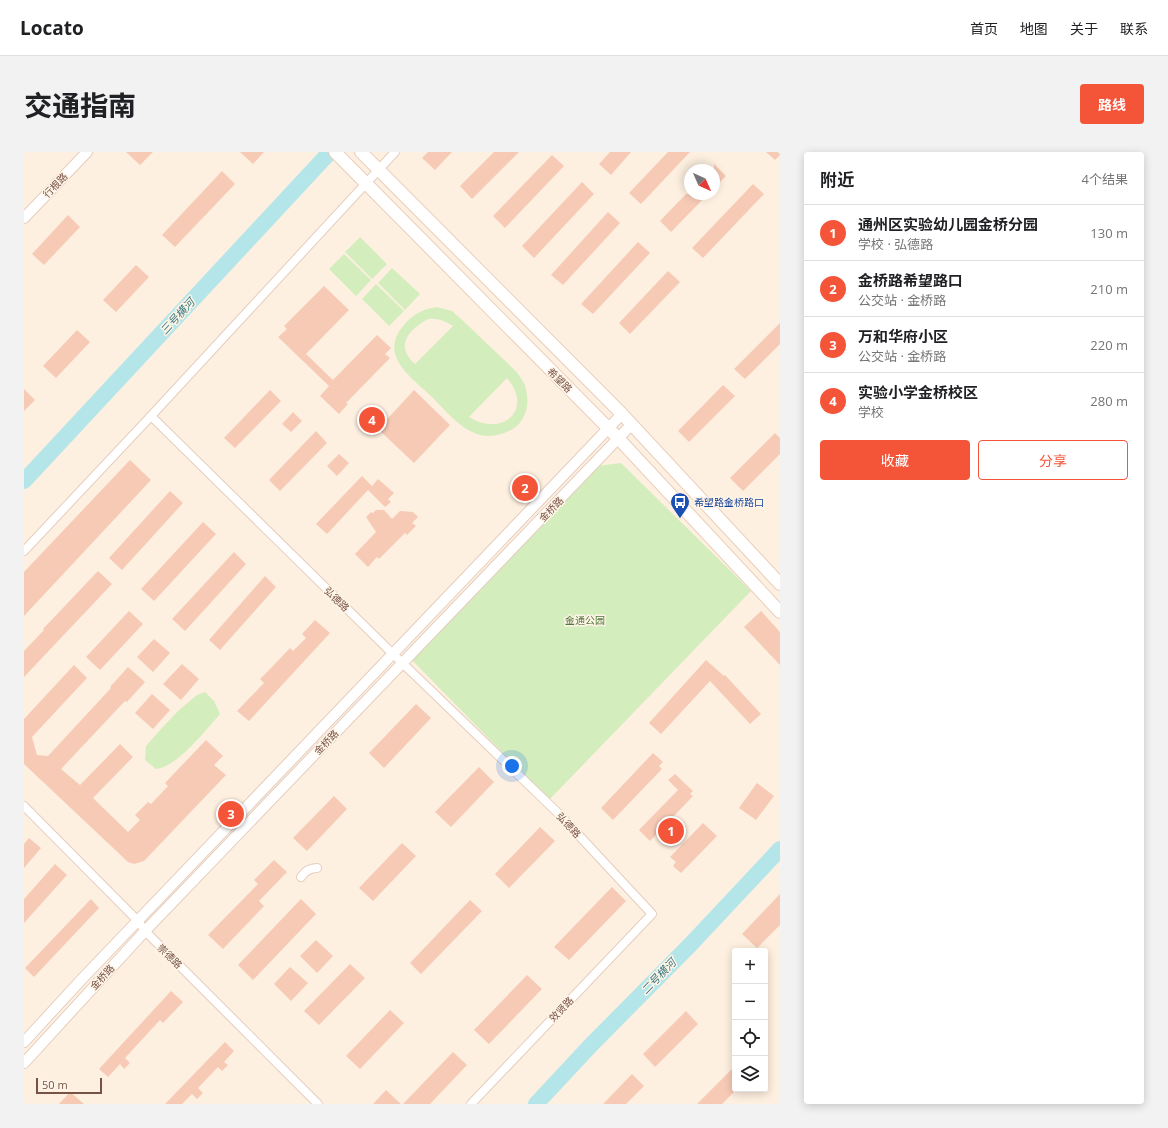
<!DOCTYPE html>
<html lang="zh">
<meta charset="utf-8">
<style>
:root{--surface:#fff;--page:#f2f2f2;--text:#202124;--muted:#757577;--line:#e0e0e0;--accent:#f45539}
body{margin:0;font-family:"Open Sans","Noto Sans SC",sans-serif;background:var(--page);color:var(--text)}
.controls{position:absolute;right:12px;bottom:12px;display:grid;overflow:hidden;border-radius:4px;box-shadow:0 2px 10px #0003}
.controls button{width:36px;height:36px;display:grid;place-items:center;padding:0;border:0;border-bottom:1px solid var(--line);background:var(--surface);color:var(--text);font:20px sans-serif}
.compass{position:absolute;left:660px;top:12px;width:36px;height:36px;border-radius:50%;background:var(--surface);box-shadow:0 2px 10px #0003;rotate:135deg}
.scale{position:absolute;left:12px;bottom:10px;width:66px;box-sizing:border-box;padding-left:4px;border:2px solid #775345;border-top:0;font-size:11px;line-height:14px;white-space:nowrap;color:#775345;-webkit-text-stroke:3px #fff4e8;paint-order:stroke}
.you{position:absolute;left:488px;top:614px;width:14px;height:14px;margin:-10px;border:3px solid #fff;border-radius:50%;background:#1a73e8;box-shadow:0 0 0 6px #1a73e833}
.badge{display:grid;place-items:center;width:26px;height:26px;border-radius:50%;background:var(--accent);color:#fff;font-size:13px;font-weight:700}
.pin{position:absolute;translate:-50% -50%;border:2px solid #fff;box-shadow:0 1px 4px #0006}
.list{margin:0;padding:0;list-style:none}
h2{display:flex;justify-content:space-between;align-items:center;height:52px;margin:0;padding:0 16px;font-size:17px}
h2 small{font-size:13px;font-weight:400;color:var(--muted)}
.list li{display:grid;grid-template-columns:26px 1fr auto;gap:12px;align-items:center;box-sizing:border-box;height:56px;padding:0 16px;border-top:1px solid var(--line)}
.list b{display:block;font-size:15px;white-space:nowrap}
.list p{margin:0;font-size:13px;white-space:nowrap;color:var(--muted)}
.list em{font-size:13px;font-style:normal;color:var(--muted)}
.actions{display:flex;gap:8px;padding:12px 16px}
.actions a{flex:1;padding:9px 0;border:1px solid var(--accent);border-radius:4px;text-align:center;font-size:14px;color:var(--accent)}
.actions .main{background:var(--accent);color:#fff}
.icon{flex:none;width:22px;height:22px;fill:none;stroke:currentColor;stroke-width:2;stroke-linecap:round;stroke-linejoin:round}
.map{position:relative;flex:none;width:756px;height:952px;overflow:hidden;border-radius:4px}
header{display:flex;align-items:center;gap:24px;box-sizing:border-box;height:56px;padding:0 20px;background:var(--surface);border-bottom:1px solid var(--line)}
header strong{font-size:19px}
nav{display:flex;gap:22px;margin-inline-start:auto;font-size:14px}
.intro{display:flex;align-items:center;justify-content:space-between;box-sizing:border-box;height:96px;padding:0 24px}
h1{margin:0;font-size:28px}
.button{padding:10px 18px;border-radius:4px;background:var(--accent);color:#fff;font-size:14px;font-weight:700}
main{display:flex;gap:24px;padding:0 24px}
aside{flex:1;background:var(--surface);border-radius:4px;box-shadow:0 2px 10px #0003}
.map>svg:first-child{display:block}
.green{fill:#d4edbd;fill-rule:evenodd}
.lines{fill:none;stroke-linecap:round;stroke-linejoin:round}
.river{stroke:#b3e5e9;stroke-width:16}
.building{fill:#f6cab5}
.minor-casing{stroke:#e5cdbe;stroke-width:10}
.tertiary-casing{stroke:#e5cdbe;stroke-width:12}
.secondary-casing{stroke:#ebcdba;stroke-width:14}
.minor{stroke:#fff;stroke-width:8}
.tertiary{stroke:#fff;stroke-width:10}
.secondary{stroke:#fff;stroke-width:12}
.labels{text-anchor:middle;dominant-baseline:central;stroke-width:3;stroke-linejoin:round;paint-order:stroke}
.street-label{font-size:10px;fill:#775345;stroke:#fff4e8}
.transit-label{font-size:10px;fill:#164399;stroke:#fff4e8;text-anchor:start}
.park-label{font-size:10px;fill:#51783a;stroke:#fff4e8}
.water-label{font-size:11px;font-style:italic;fill:#37787e;stroke:#fff4e8}
</style>
<header>
<strong>Locato</strong>
<nav><a>首页</a><a>地图</a><a>关于</a><a>联系</a></nav>
</header>
<div class="intro"><h1>交通指南</h1><a class="button">路线</a></div>
<main>
<div class="map">
<svg width="756" height="952" viewBox="0 0 756 952">
<rect width="100%" height="100%" fill="#fef0e0"/>
<path class="green" d="M336,85L363,112L348,127L321,100Z
M320,102L347,128L332,144L305,117Z
M368,116L396,142L381,158L354,131Z
M352,132L380,159L365,174L338,147Z
M413,155L428,159L436,166C449,178 461,190 474,202C483,211 494,219 500,231C504,241 505,254 500,264C496,273 489,278 480,281C448,293 428,265 407,244C386,224 354,203 380,173C389,162 399,157 413,155ZM404,167C414,166 421,169 429,174L391,212C370,193 385,178 404,167ZM483,226C510,257 479,286 445,265Z
M597,311L727,439L525,648L387,507L572,314Z
M181,540L190,549L196,562C183,577 152,616 132,617L121,608L122,594L136,578L154,559L173,543Z"/>
<g class="lines">
<path class="river" d="M0,329L306,0
M512,952L567,893L667,792L756,697"/>
</g>
<path class="building" d="M102,0H129L116,13Z
M216,0H240L229,12Z
M404,0H428L411,18L398,6Z
M470,0H495L448,47L436,34Z
M586,0H607L587,23L575,12Z
M644,0H666L617,52L605,41Z
M742,0H756V3L751,8Z
M528,3L540,14L481,76L469,64Z
M690,12L702,24L690,36Z
M198,19L211,32L151,95L138,83Z
M558,30L570,42L510,106L498,94Z
M729,32L740,42L679,106L668,96Z
M662,42H684L647,80L636,69Z
M584,60L596,71L539,133L527,123Z
M44,63L56,75L20,113L8,102Z
M614,90L626,101L569,162L557,152Z
M112,113L125,125L92,160L79,148Z
M644,119L656,130L606,182L595,171Z
M300,134L325,158L282,202L309,228L353,183L367,196L361,202L366,206L322,251L324,252L315,262L296,244L305,234L254,185L263,177L260,174Z
M756,171V192L721,227L710,217Z
M53,178L66,190L32,226L19,214Z
M699,233L711,244L665,290L654,279Z
M0,237L11,248L0,259Z
M246,238L257,249L211,296L200,286Z
M390,238L426,273L390,311L354,277Z
M269,260L278,269L267,280L258,272Z
M292,279L303,291L256,339L245,328Z
M751,281L756,286V302L719,339L706,326Z
M315,302L325,311L313,324L303,314Z
M106,308L127,328L0,464V420Z
M338,324L348,334L354,327L370,341L364,347L367,350L361,355L344,338L303,382L292,372Z
M146,339L159,351L98,418L85,406Z
M352,358H360L368,367L376,359L389,360L394,365L388,371L392,374L383,383L381,381L355,407L353,405L344,415L331,402L352,380L342,365L347,360L349,361Z
M179,370L192,382L130,449L117,437Z
M210,400L222,412L161,479L148,467Z
M74,419L88,432L0,525V499L20,478L19,477Z
M241,424L252,435L196,498L185,488Z
M105,459L119,472L76,518L62,505Z
M737,459L756,480V513L720,475Z
M291,468L306,481L225,569L213,559L240,531L236,527L245,518L266,496L269,499L282,486L278,482Z
M130,487L146,501L129,520L113,505Z
M682,508L700,524L701,523L737,562L726,572L686,529L637,582L625,571Z
M158,512L175,527L157,548L139,532Z
M50,513L63,526L8,585L13,603L24,604L87,536L86,535L104,515L121,530L103,550L101,549L37,617L56,633L96,592L109,605L69,646L104,680L116,668L111,663L124,650L127,652L144,634L141,631L182,588L199,604L190,613L202,623L120,709L110,712L104,710L0,612V567Z
M128,542L146,558L129,577L111,561Z
M392,552L407,566L360,616L345,601Z
M629,601L639,610L635,614L638,617L589,668L577,656Z
M455,615L470,630L427,675L411,660Z
M651,622L669,639L666,642L669,644L626,689L615,678L654,638L644,628Z
M733,631L750,644L732,668L715,656Z
M310,644L323,657L283,699L269,686Z
M679,671L693,684L657,721L649,714L652,710L646,705Z
M516,675L531,689L485,736L471,722Z
M5,686L17,696L0,716V692Z
M378,691L392,704L349,749L335,736Z
M250,708L263,720L235,749L240,754L199,797L184,783L234,732L230,728Z
M31,712L43,723L0,771V747Z
M588,735L602,749L545,808L530,795Z
M756,742V773L733,796L718,782Z
M67,747L75,756L10,825L1,816Z
M277,747L292,762L229,828L214,813Z
M446,748L458,759L397,822L386,811Z
M292,788L309,804L293,821L276,804Z
M326,812L341,826L295,873L280,859Z
M266,815L284,831L267,849L250,832Z
M503,823L518,837L465,892L450,878Z
M147,839L159,850L139,871L136,868L101,906L106,911L100,917L96,912L84,925L75,917Z
M366,858L380,871L336,917L322,904Z
M662,859L674,872L631,915L619,902Z
M201,890L210,899L200,910L204,913L198,919L194,915L174,936L179,941L173,947L168,942L158,952H141Z
M429,900L443,913L406,952H379Z
M711,914V939L698,952H673Z
M608,922L620,934L602,952H579Z
M362,938L377,952H349Z
M46,940L60,952H35Z"/>
<g class="lines">
<g class="minor-casing">
<path id="minor" d="M127,264L371,0
M0,399L127,264L369,502L535,662L628,762L447,952
M0,654L114,769L121,779L294,952
M277,725C281,719 286,716 293,716"/>
</g>
<g class="tertiary-casing">
<path id="tertiary" d="M0,66L63,0
M0,890L57,828L598,262
M0,911L121,779L607,273"/>
</g>
<g class="secondary-casing">
<path id="secondary" d="M311,0L594,286L756,460
M337,0L598,262L756,432"/>
</g>
<use href="#minor" class="minor"/>
<use href="#tertiary" class="tertiary"/>
<use href="#secondary" class="secondary"/>
</g>
<defs>
<g id="bus-pin" transform="scale(1)"><path d="M0 17L-7.5 6A9.5 9.5 0 1 1 7.5 6Z" fill="#1a4fb4" stroke="#fff4e8"/><path d="M-5-6H5V4H4V6H2V4H-2V6H-4V4H-5ZM-3.5-4V0h7V-4ZM-3.5 1.2v1.5H-2V1.2ZM2 1.2v1.5H3.5V1.2Z" fill="#fff"/></g>
</defs>
<g fill-rule="evenodd">
<use href="#bus-pin" x="656" y="350"/>
</g>
<g class="labels">
<g class="street-label">
<text transform="translate(31 33) rotate(-46)">行根路</text>
<text transform="translate(536 228) rotate(45)">希望路</text>
<text transform="translate(527 357) rotate(-46)">金桥路</text>
<text transform="translate(313 447) rotate(44)">弘德路</text>
<text transform="translate(302 590) rotate(-46)">金桥路</text>
<text transform="translate(545 673) rotate(47)">弘德路</text>
<text transform="translate(146 804) rotate(45)">崇德路</text>
<text transform="translate(78 825) rotate(-47)">金桥路</text>
<text transform="translate(537 857) rotate(-46)">效贤路</text>
</g>
<g class="transit-label">
<text x="670" y="350">希望路金桥路口</text>
</g>
<g class="park-label">
<text x="561" y="468">金通公园</text>
</g>
<g class="water-label">
<text transform="translate(153 164) rotate(-47)">三号横河</text>
<text transform="translate(634 824) rotate(-46)">二号横河</text>
</g>
</g>
</svg>
<div class="controls">
<button>+</button>
<button>−</button>
<button><svg class="icon" aria-label="locate" viewBox="0 0 24 24"><circle cx="12" cy="12" r="6"/><path d="M12 2v4M12 18v4M2 12h4M18 12h4"/></svg></button>
<button><svg class="icon" aria-label="layers" viewBox="0 0 24 24"><path d="M12 4l9 5-9 5-9-5zM3 14l9 5 9-5"/></svg></button>
</div>
<svg class="compass" viewBox="-18 -18 36 36"><path d="M0-13l5 13h-10z" fill="#e53935"/><path d="M0 13l5-13h-10z" fill="#757577"/></svg>
<div class="scale">50 m</div>
<div class="you"></div>
<div class="pin badge" style="left:647px;top:679px">1</div>
<div class="pin badge" style="left:501px;top:336px">2</div>
<div class="pin badge" style="left:207px;top:662px">3</div>
<div class="pin badge" style="left:348px;top:268px">4</div>
</div>
<aside>
<h2>附近<small>4个结果</small></h2>
<ul class="list">
<li><span class="badge">1</span><div><b>通州区实验幼儿园金桥分园</b><p>学校 · 弘德路</p></div><em>130 m</em></li>
<li><span class="badge">2</span><div><b>金桥路希望路口</b><p>公交站 · 金桥路</p></div><em>210 m</em></li>
<li><span class="badge">3</span><div><b>万和华府小区</b><p>公交站 · 金桥路</p></div><em>220 m</em></li>
<li><span class="badge">4</span><div><b>实验小学金桥校区</b><p>学校</p></div><em>280 m</em></li>
</ul>
<div class="actions"><a class="main">收藏</a><a>分享</a></div>
</aside>
</main>
